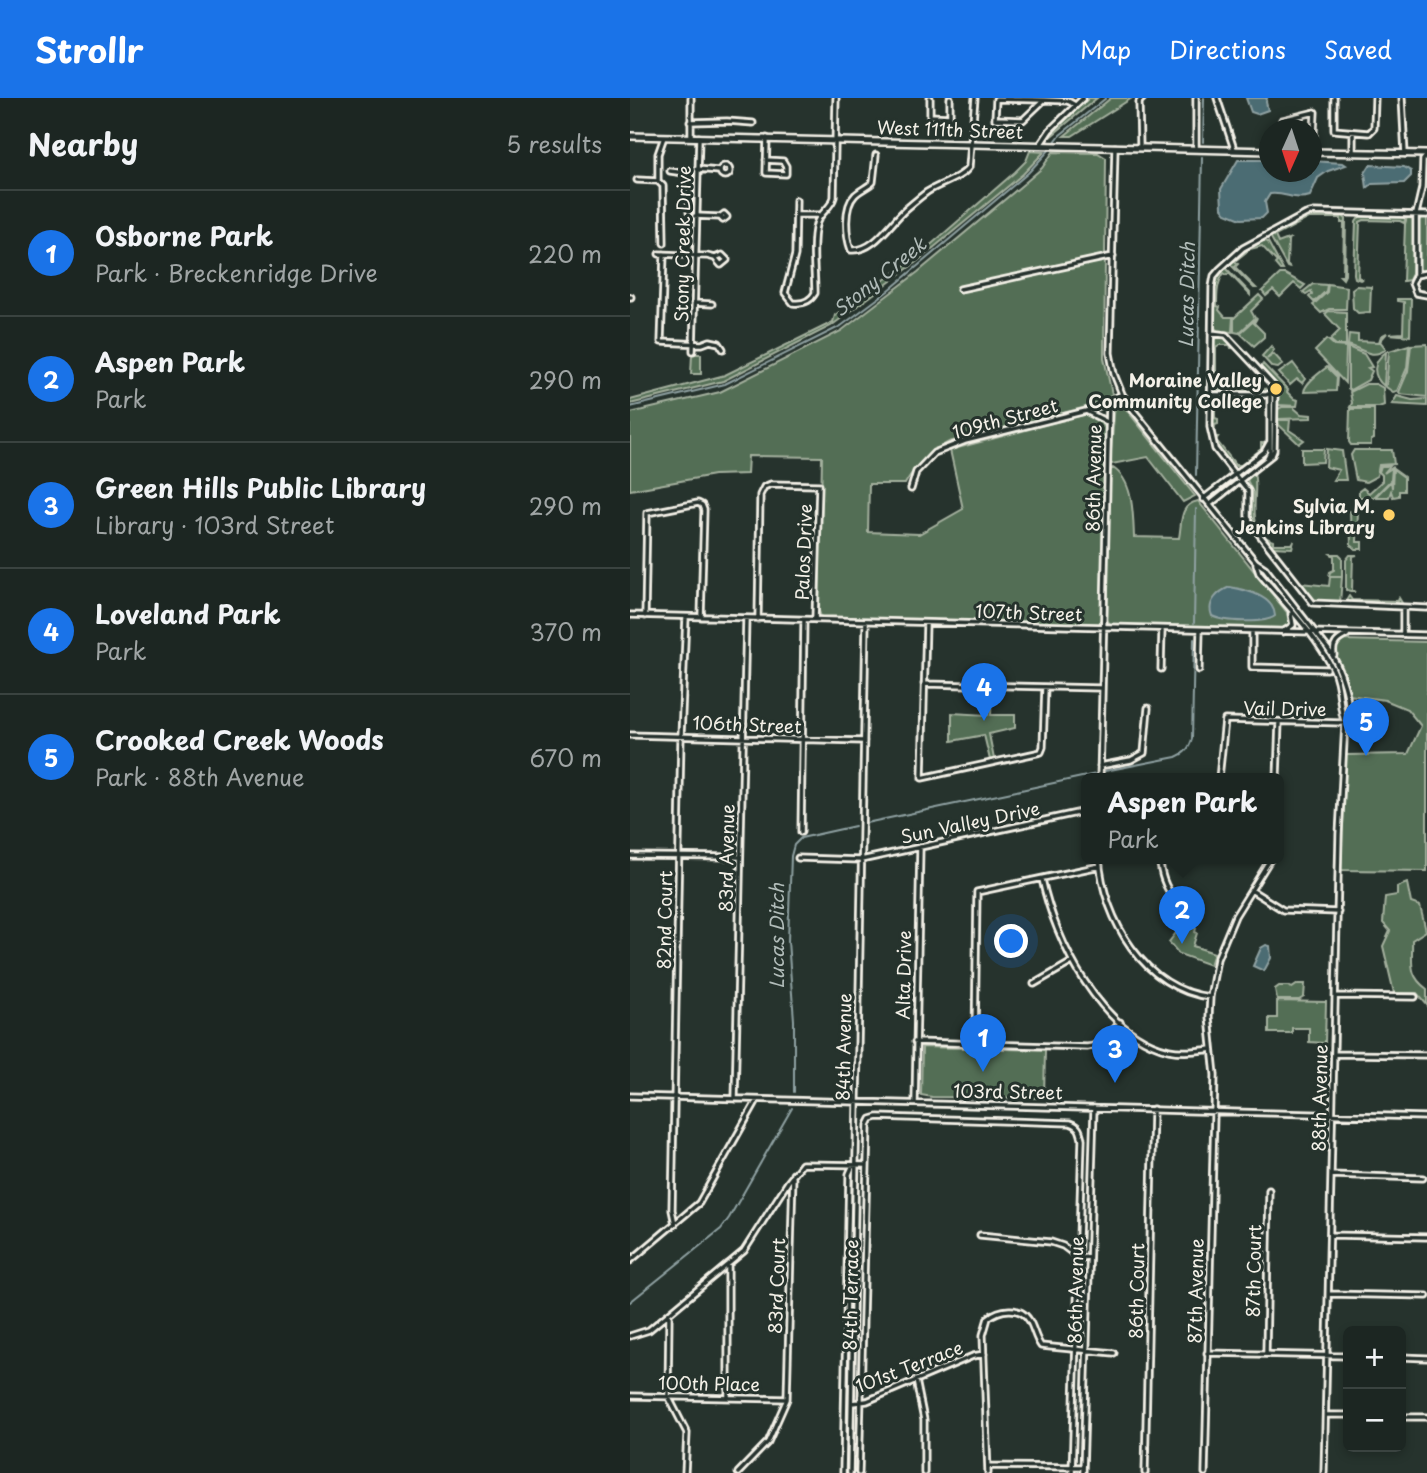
<!DOCTYPE html>
<meta charset="utf-8">
<style>
:root{--surface:#1c2622;--page:#29322f;--text:#f1f3f6;--muted:#a0a5a5;--line:#3a4340;--accent:#1a73e8}
body{margin:0;font-family:"Playpen Sans",sans-serif;background:var(--page);color:var(--text)}
.controls{position:absolute;right:21px;bottom:21px;display:grid;overflow:hidden;border-radius:10px;box-shadow:0 4px 10px #0003}
.controls button{width:63px;height:63px;display:grid;place-items:center;padding:0;border:0;border-bottom:2px solid var(--line);background:var(--surface);color:var(--text);font:35px sans-serif}
.compass{position:absolute;left:629px;top:21px;width:63px;height:63px;border-radius:50%;background:var(--surface);box-shadow:0 4px 10px #0003;rotate:183deg}
.you{position:absolute;left:382px;top:844px;width:24px;height:24px;margin:-18px;border:5px solid #fff;border-radius:50%;background:#1a73e8;box-shadow:0 0 0 10px #1a73e833}
.badge{display:grid;place-items:center;width:46px;height:46px;border-radius:50%;background:var(--accent);color:#fff;font-size:23px;font-weight:700}
.pin{position:absolute;translate:-50% -58px;filter:drop-shadow(0 2px 4px #0008)}
.pin::after{content:'';position:absolute;top:37px;width:24px;height:21px;background:inherit;clip-path:polygon(0 0,100% 0,50% 100%)}
.popup{position:absolute;left:451px;top:675px;width:203px;height:91px;box-sizing:border-box;display:grid;place-content:center;border-radius:10px;background:var(--surface);filter:drop-shadow(0 2px 5px #0005);font-size:23px;white-space:nowrap;color:var(--muted)}
.popup b{font-size:26px;color:var(--text)}
.popup::after{content:'';position:absolute;left:50%;top:100%;margin-left:-14px;border:14px solid transparent;border-top-color:var(--surface)}
.list{margin:0;padding:0;list-style:none}
h2{display:flex;justify-content:space-between;align-items:center;height:91px;margin:0;padding:0 28px;font-size:30px}
h2 small{font-size:23px;font-weight:400;color:var(--muted)}
.list li{display:grid;grid-template-columns:46px 1fr auto;gap:21px;align-items:center;box-sizing:border-box;height:126px;padding:0 28px;border-top:2px solid var(--line)}
.list b{display:block;font-size:26px;white-space:nowrap}
.list p{margin:0;font-size:23px;white-space:nowrap;color:var(--muted)}
.list em{font-size:23px;font-style:normal;color:var(--muted)}
.map{position:relative;flex:none;width:797px;height:1375px;overflow:hidden}
header{display:flex;align-items:center;gap:42px;box-sizing:border-box;height:98px;padding:0 35px;background:var(--accent);color:#fff}
header strong{font-size:33px}
nav{display:flex;gap:38px;margin-inline-start:auto;font-size:24px}
main{display:flex}
aside{flex:1;background:var(--surface)}
.map>svg:first-child{display:block}
.green{fill:#536e55;stroke:#a4b09e;stroke-width:2}
.water{fill:#4c6c73;stroke:#8fa1a2;stroke-width:2}
.lines{fill:none;stroke-linecap:round;stroke-linejoin:round}
.stream{stroke:#8fa1a2;stroke-width:2}
.minor-casing{stroke:#f4f1e8;stroke-width:9}
.major-casing{stroke:#f4f1e8;stroke-width:10}
.minor{stroke:#26332d;stroke-width:3.5}
.major{stroke:#26332d;stroke-width:5}
.poi-dot{fill:#ffd166;stroke:#26332d;stroke-width:2.5}
.labels{text-anchor:middle;dominant-baseline:central;stroke-width:6;stroke-linejoin:round;paint-order:stroke}
.street-label{font-size:18px;fill:#f4f1e8;stroke:#26332d}
.poi-label{font-size:18px;font-weight:bold;fill:#f4f1e8;stroke:#26332d;text-anchor:end}
.water-label{font-size:19px;font-style:italic;fill:#b1bcb9;stroke:#26332d}
</style>
<header>
<strong>Strollr</strong>
<nav><a>Map</a><a>Directions</a><a>Saved</a></nav>
</header>
<main>
<aside>
<h2>Nearby<small>5 results</small></h2>
<ul class="list">
<li><span class="badge">1</span><div><b>Osborne Park</b><p>Park · Breckenridge Drive</p></div><em>220 m</em></li>
<li><span class="badge">2</span><div><b>Aspen Park</b><p>Park</p></div><em>290 m</em></li>
<li><span class="badge">3</span><div><b>Green Hills Public Library</b><p>Library · 103rd Street</p></div><em>290 m</em></li>
<li><span class="badge">4</span><div><b>Loveland Park</b><p>Park</p></div><em>370 m</em></li>
<li><span class="badge">5</span><div><b>Crooked Creek Woods</b><p>Park · 88th Avenue</p></div><em>670 m</em></li>
</ul>
</aside>
<div class="map">
<svg width="797" height="1375" viewBox="0 0 797 1375">
<rect width="100%" height="100%" fill="#26332d"/>
<filter id="ink" filterUnits="userSpaceOnUse"><feTurbulence type="fractalNoise" baseFrequency=".0143" numOctaves="2"/><feDisplacementMap in="SourceGraphic" scale="14" xChannelSelector="R" yChannelSelector="G"/><feConvolveMatrix kernelMatrix="1 2 1 2 8 2 1 2 1" color-interpolation-filters="sRGB"/></filter>
<g filter="url(#ink)">
<path class="green" d="M459,0H467L420,39V37Z
M481,0H502L442,38H434Z
M400,53L414,54L393,76L285,165L201,228L93,283L0,306V302L95,277L203,224L205,217L289,157L385,74L396,63Z
M423,54L468,55L476,60L474,260L482,296L472,305L319,344C299,355 286,366 275,386H239L238,434L289,436L333,411L320,352L457,316L469,321L476,331L472,523L468,527L191,519L189,513L192,359L118,358L117,376L84,377L0,392V315L90,294L211,233L288,174L397,83L412,70Z
M687,117H711L716,121L715,177L713,181L710,178H713L714,125H711V120H679L645,138L648,145L661,140L658,142L657,167L660,170L657,169L641,140L642,137L673,120Z
M730,118L776,119L774,125L770,123L734,122L730,124L728,179L732,181L730,182L725,180L724,176L726,124Z
M777,119L782,120L784,124L782,176L779,182L773,183L775,126Z
M797,119V172L787,173L788,124L791,120Z
M632,142L638,144L653,172H650L645,166L647,164L632,148L620,151L605,163L608,166L605,169L626,190H624L601,167V164L615,152Z
M596,170L620,195V197L599,175L597,177L594,175C587,185 587,196 587,208L590,209L589,212L595,219H603L602,234L588,233L584,229C584,210 580,182 596,170Z
M650,176H655L675,187L671,191L664,185L650,199L643,192L636,198L632,193Z
M683,186L697,187L696,193L684,204L679,199L682,196L681,193L676,196L673,194Z
M698,186L717,189L716,211H699L691,215L683,207L697,194Z
M726,188L741,189L740,214L728,215L723,210L722,191Z
M629,197L633,201L621,213L625,220L609,235L604,234V220Z
M767,201H781L780,238L759,236L773,235L774,204L767,203Z
M699,213L716,214V247H706L700,242L710,232L695,216Z
M627,220L624,225L634,235V239L624,248L610,235Z
M757,235L750,243L756,251C742,262 733,251 718,247L719,236L728,237V243L749,244L751,238Z
M587,238L594,239L604,250H601L600,247H590L586,250V289H588L589,292L635,293V290L637,294L583,292L584,242Z
M697,241L705,248L716,249L715,285L685,253Z
M797,246V299L770,296L769,294L778,273L781,247Z
M779,247L777,270L767,293L763,294L756,289L759,253Z
M641,248L644,252L637,261L644,256L653,266L648,270L642,269L632,258Z
M718,249L734,256L742,269L738,270L742,273L738,282L720,292L718,290Z
M756,254L754,288C741,277 743,263 756,254Z
M62,256H71V276H61Z
M663,265L675,281L672,285L667,281L660,287L649,275Z
M633,266L658,292L657,294L664,301L668,302L667,308L648,307L647,287L631,269Z
M697,269L707,279L706,293L674,294C675,285 689,275 697,269Z
M736,286H746L753,290L754,307L749,309H720L722,305L720,294Z
M767,298L782,302L797,301V308L762,306Z
M586,299L588,305L585,306V320L588,321V326L585,327L584,339H588L586,342L606,367H611L631,351V345H637L633,352L610,370C604,368 602,365 597,360C578,339 582,328 583,301Z
M485,305L492,306L565,398L553,404L518,359L482,366L480,365Z
M652,309H663L671,316L681,317V320L648,321V311Z
M720,311H744V341L741,342V347H721L719,344Z
M648,322H660L659,332L674,342L669,346L649,327Z
M672,351H694L693,364L672,365Z
M697,351L712,353L716,382H703L709,372L696,369Z
M724,352H762L764,366L749,367L747,378L736,384L726,382L721,357Z
M751,368H760L754,375L762,370L761,382L744,399H729V393L733,390L739,395L752,383V377L749,374Z
M483,370C504,383 503,418 504,439L549,440C552,424 549,407 568,403L659,517L662,521L661,527L649,532L481,527L477,522L480,373Z
M763,371L774,379V393H769V398L763,399L761,393L759,399H745L761,383L762,390Z
M624,375C630,395 613,433 643,443V446H662L664,443L662,450L642,449L621,422L623,395L617,382Z
M720,413H728L727,444H732V451H726L721,447Z
M701,456H709L712,459V478H699L700,474L704,472V458Z
M720,457H727L723,458L722,492L725,494L716,492V462Z
M700,479H712L710,505L686,504L670,485L699,488Z
M719,498L722,502L768,503L769,500L772,505L769,507L718,506L716,503Z
M713,542L797,544V773L711,772L716,657L778,656L791,628L777,611L755,602L719,597L715,575L706,557L707,547Z
M359,590H362L361,617H385V630L359,636L364,661L360,662L354,637L322,643V615L358,617Z
M777,785L781,805L790,808L796,833L782,842C783,864 777,877 797,891V907L787,895H764L753,848L760,833L753,825L755,799L767,797V789Z
M552,827L566,830L565,834L567,835L563,848L584,855L580,867L549,856L539,844Z
M668,886H675L674,899L669,902H647L645,891L649,888H658L662,890Z
M647,903L696,904L695,945L679,944V930H662V935H639V920H647Z
M292,949L415,952L414,1000L302,999L291,997Z"/>
<path class="water" d="M616,0H637L636,4L638,12L627,16L621,14Z
M608,62H639L640,74H682V63L713,65L716,67L698,73L688,80L680,98C665,103 655,94 640,96L635,104L637,115L632,120L611,121L596,115L592,110L591,91Z
M740,67L774,69L781,73V78L774,85L742,86L737,90L735,75Z
M600,489C616,492 644,498 645,518C635,526 593,524 582,518C576,504 589,493 600,489Z
M636,847L640,848L641,860L634,873L623,868L631,850Z"/>
<g class="lines">
<path class="stream" d="M573,44L574,0
M424,45L430,37L476,0
M0,309L95,286L211,228L258,193L398,75L421,50
M566,377L572,59
M564,525L566,411
M475,673L546,659C555,655 559,651 562,641L564,541
M236,725L466,676
M164,994V922L158,843L161,758L164,747L171,740L225,728
M0,1204L91,1131L99,1120L162,1010"/>
<g class="minor-casing">
<path id="minor" d="M300,0V18L320,19V0
M587,0L604,51
M704,0V32L739,35L744,30L745,0
M772,0L775,56
M414,2L366,1L365,21L393,22L414,2L438,3L445,7
M60,24L97,23L123,25
M652,32V22L685,14L683,54
M723,36V54
M34,39L28,56V83L33,88L34,145
M61,39V0
M410,47L420,32L453,0
M485,49L480,255L484,276L492,296L504,313L626,464L635,470L698,551C709,566 725,608 715,625L709,736L694,1375
M510,49L509,4L513,0
M566,51V0
M246,57L243,84C238,89 230,92 225,97C213,109 216,138 221,152C244,154 260,125 276,111C283,105 290,99 297,94C309,86 332,80 339,69L345,0
M136,62L153,63L156,68V76L136,75L137,40
M90 73a5 5 0 1 1 10 0a5 5 0 1 1-10 0Z
M67,71L89,73
M40,73L54,75L60,78L59,114
M7,82L28,83
M166,102L165,157L155,195L163,205C172,206 180,204 185,195C185,175 181,145 186,127C189,114 201,111 204,99L206,0
M94,116L97,119L93,122L90,119Z
M167,117H190
M797,117L684,114L676,116L613,150L590,171L584,178L582,189L580,329L585,351L618,393V418L621,426L683,505L797,510
M65,118L90,119
M29,156L77,158L85,160L91,167L97,162L92,157L85,160
M34,156L31,244L72,246L80,243L89,245L93,251
M797,175L786,177L782,185L786,195L797,197
M786,177V116L792,90L793,62L797,57
M330,191L483,158
M0,199H1
M64,205L82,206
M63,253L69,39
M580,297H636L640,295
M456,313L479,325
M637,360L640,354V295
M281,391L286,374L304,355L335,343L456,313L479,304
M573,401L634,354L639,345
M579,407L642,357L644,352L645,296L643,287L596,237L581,235
M626,466L629,475C654,505 685,535 703,571C712,589 708,609 715,625
M773,509V536
M0,517L797,537
M15,518L17,415L68,405L72,407L74,412L71,519
M128,521L130,397L134,389L141,386L189,387L185,522
M296,525L292,680L411,654L413,649L415,589
M622,534V569L697,571
M653,534L663,527L661,516
M704,557C702,546 707,542 717,537
M531,571L532,531
M569,572L570,532
M294,586L471,590
M0,637L234,643
M470,668L501,662L514,655L518,610
M470,680L479,304L492,296
M589,680L595,622L714,625
M647,680L649,624
M171,734L174,522
M0,758L110,759
M168,760L231,762L456,713
M469,760C473,821 515,892 580,899
M529,760C531,774 534,790 545,800
M412,781C425,843 471,936 539,952C553,955 568,953 582,951
M621,792L653,812L708,814
M404,886L442,864
M706,898L785,899
M285,944L457,949C474,947 480,936 490,924
M345,945L347,794L470,768
M704,956L797,957
M0,998L797,1019
M105,1001L116,520
M285,1005L290,749
M701,1077L793,1080
M45,1126L42,1112L51,638L56,519
M350,1137L421,1144L433,1148L449,1160L458,1159
M700,1137L797,1139
M0,1163L69,1105L127,1002
M699,1196L797,1198
M39,1217L38,1298L57,1335L55,1375
M0,1238L19,1232L114,1153L158,1084L172,1066L236,1067
M577,1255L718,1258
M636,1256L639,1092
M771,1259L797,1260
M286,1282L294,1322V1375
M0,1298L157,1301
M98,1299V1166
M222,1305L237,1303L343,1258L354,1256
M696,1317H718
M771,1319H797
M358,1368L453,1369
M108,1375L138,1344L157,1301L163,1076
M213,1375L219,1076L223,1067
M220,1375L236,524
M229,1375L238,1027L241,1021L248,1019L440,1025C449,1028 450,1032 452,1041L442,1375
M358,1375L353,1237L358,1220C369,1211 390,1207 399,1222C404,1230 405,1240 411,1248L484,1255
M453,1375L464,1010
M515,1375L523,1011
M575,1375L585,977L579,919L580,899L587,861L605,818L641,760"/>
</g>
<g class="major-casing">
<path id="major" d="M0,38L640,53
M682,54L797,56"/>
</g>
<use href="#minor" class="minor"/>
<use href="#major" class="major"/>
</g>
</g>
<g class="poi-dot">
<circle cx="646" cy="291" r="7"/>
<circle cx="759" cy="417" r="7"/>
</g>
<g class="labels">
<g class="street-label">
<text transform="translate(320 31) rotate(2)">West 111th Street</text>
<text transform="translate(52 146) rotate(-89)">Stony Creek Drive</text>
<text transform="translate(375 320) rotate(-15)">109th Street</text>
<text transform="translate(463 380) rotate(-89)">86th Avenue</text>
<text transform="translate(173 454) rotate(-88)">Palos Drive</text>
<text transform="translate(399 514) rotate(2)">107th Street</text>
<text transform="translate(655 610) rotate(1)">Vail Drive</text>
<text transform="translate(117 626) rotate(2)">106th Street</text>
<text transform="translate(340 724) rotate(-12)">Sun Valley Drive</text>
<text transform="translate(96 760) rotate(-89)">83rd Avenue</text>
<text transform="translate(34 822) rotate(-89)">82nd Court</text>
<text transform="translate(273 877) rotate(-89)">Alta Drive</text>
<text transform="translate(213 949) rotate(-89)">84th Avenue</text>
<text transform="translate(378 993) rotate(1)">103rd Street</text>
<text transform="translate(689 1000) rotate(-89)">88th Avenue</text>
<text transform="translate(623 1173) rotate(-89)">87th Court</text>
<text transform="translate(146 1188) rotate(-88)">83rd Court</text>
<text transform="translate(445 1192) rotate(-89)">86th Avenue</text>
<text transform="translate(506 1193) rotate(-89)">86th Court</text>
<text transform="translate(565 1193) rotate(-89)">87th Avenue</text>
<text transform="translate(220 1197) rotate(-89)">84th Terrace</text>
<text transform="translate(279 1268) rotate(-21)">101st Terrace</text>
<text transform="translate(79 1285) rotate(1)">100th Place</text>
</g>
<g class="poi-label">
<text x="632" y="281">Moraine Valley<tspan x="632" dy="21">Community College</tspan></text>
<text x="745" y="407">Sylvia M.<tspan x="745" dy="21">Jenkins Library</tspan></text>
</g>
<g class="water-label">
<text transform="translate(249 178) rotate(-39)">Stony Creek</text>
<text transform="translate(556 197) rotate(-89)">Lucas Ditch</text>
<text transform="translate(146 838) rotate(-90)">Lucas Ditch</text>
</g>
</g>
</svg>
<div class="controls">
<button>+</button>
<button>−</button>
</div>
<svg class="compass" viewBox="-18 -18 36 36"><path d="M0-13l5 13h-10z" fill="#e53935"/><path d="M0 13l5-13h-10z" fill="#a0a5a5"/></svg>
<div class="you"></div>
<div class="pin badge" style="left:353px;top:974px">1</div>
<div class="pin badge" style="left:552px;top:846px">2</div>
<div class="popup"><b>Aspen Park</b>Park</div>
<div class="pin badge" style="left:485px;top:985px">3</div>
<div class="pin badge" style="left:354px;top:623px">4</div>
<div class="pin badge" style="left:736px;top:658px">5</div>
</div>
</main>
